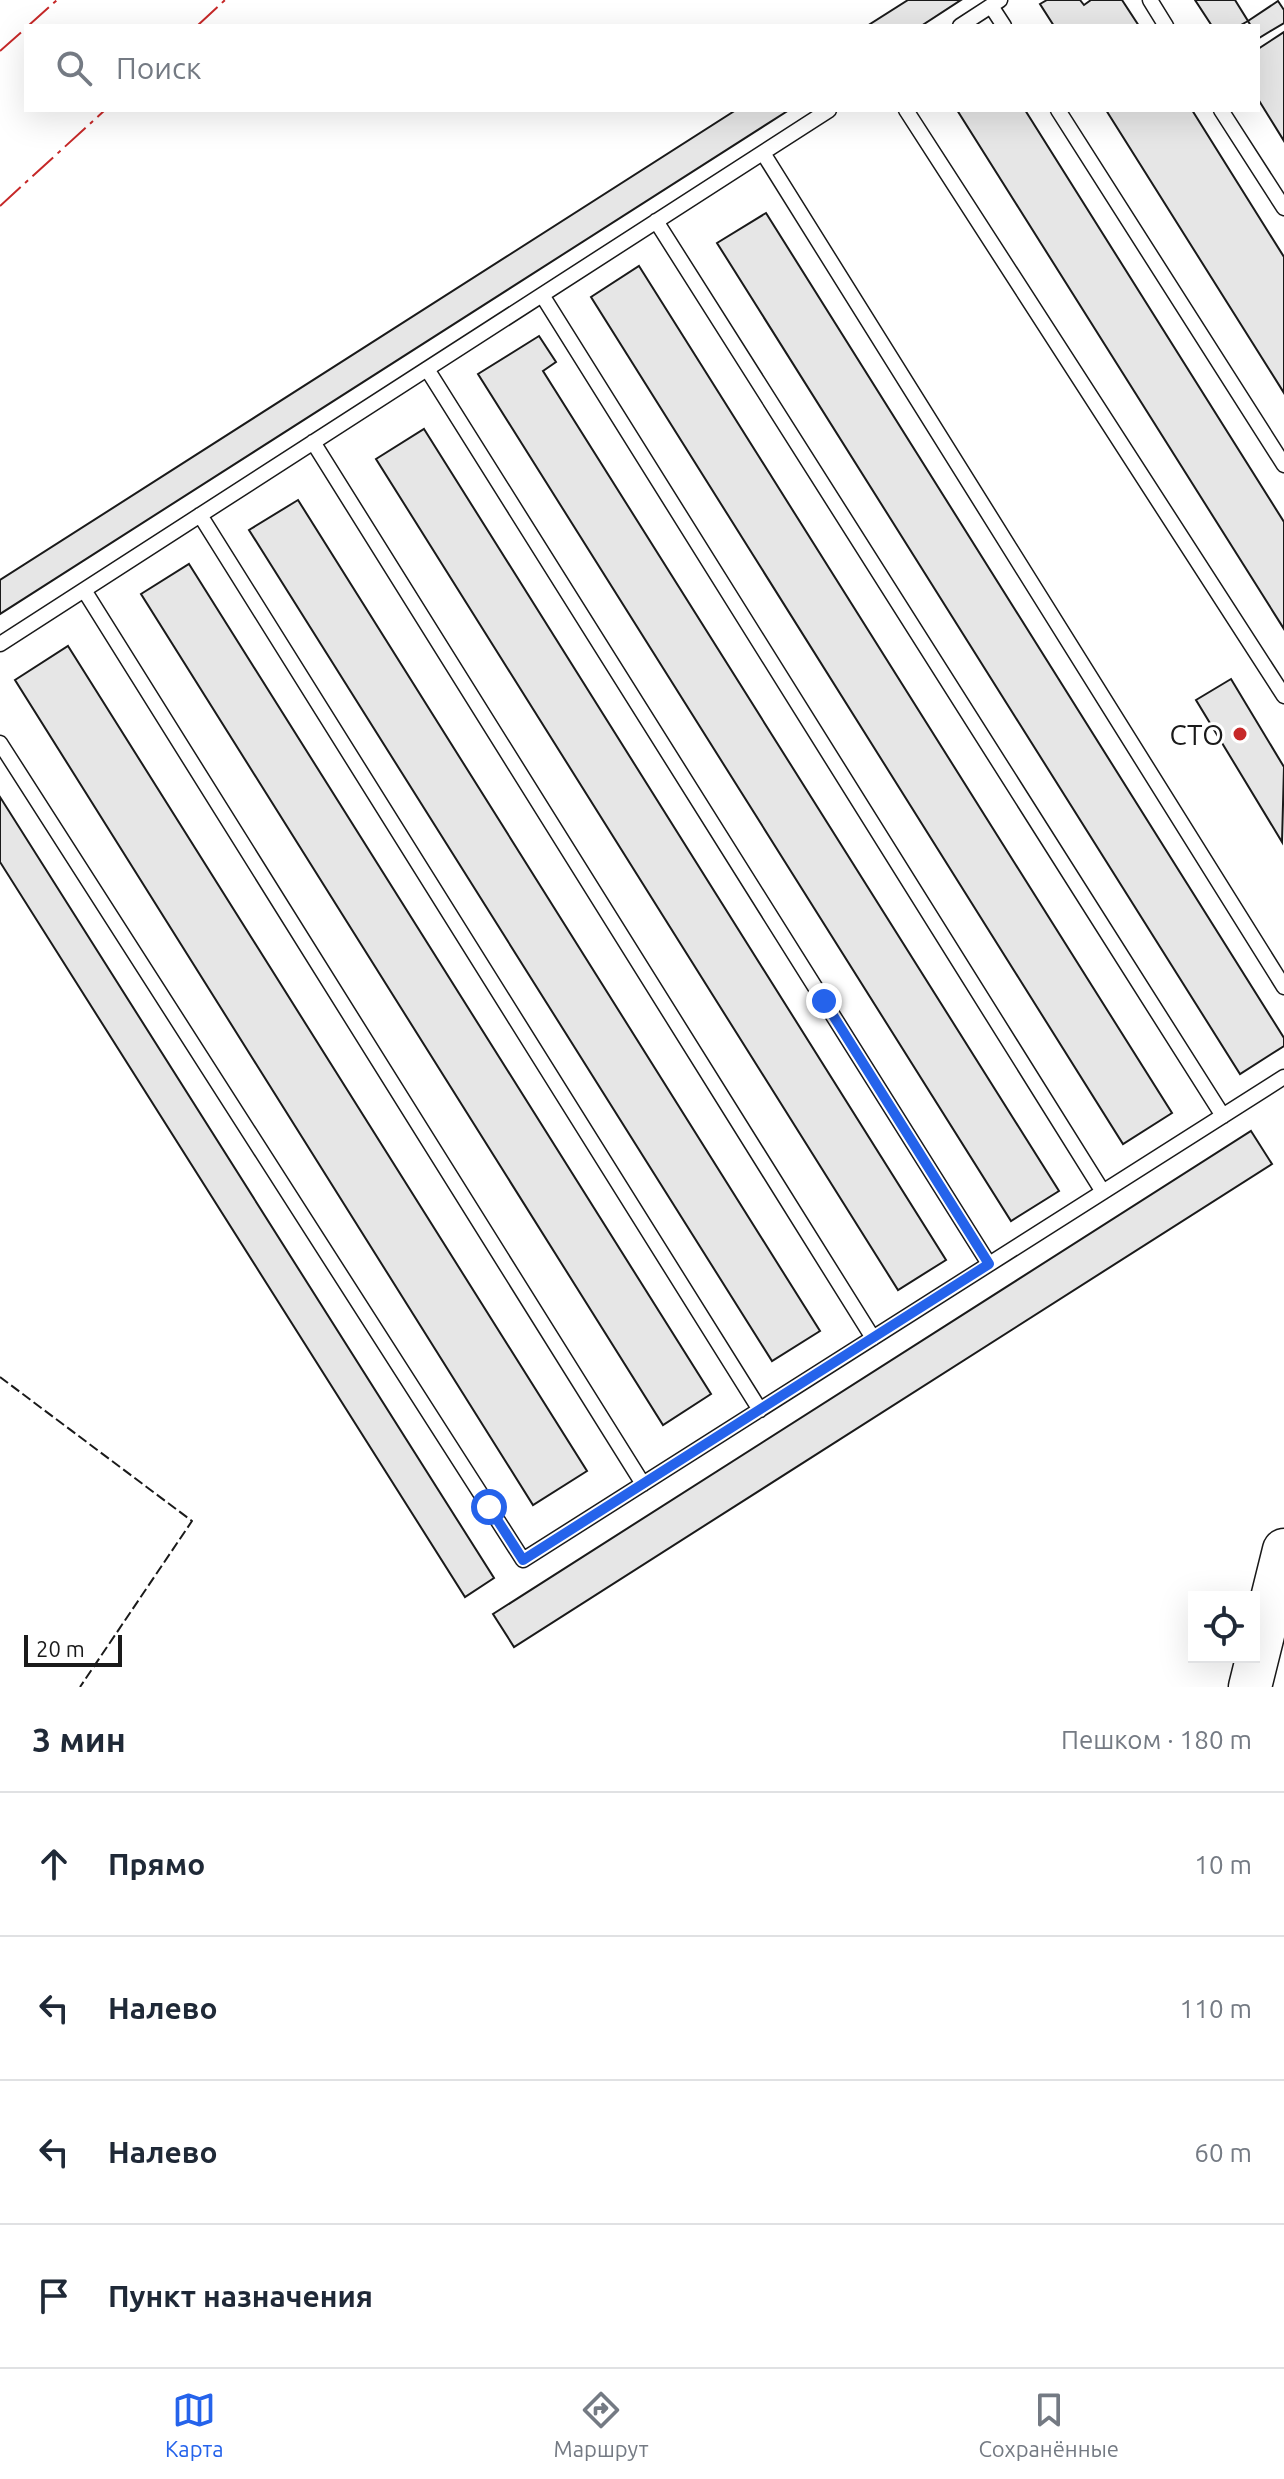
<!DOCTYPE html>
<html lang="ru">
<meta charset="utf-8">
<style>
:root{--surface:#fff;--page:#f6f6f7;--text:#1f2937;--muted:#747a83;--line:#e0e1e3;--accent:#2563eb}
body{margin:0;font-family:Ubuntu,sans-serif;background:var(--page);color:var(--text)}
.controls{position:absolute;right:24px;bottom:24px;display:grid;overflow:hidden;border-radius:0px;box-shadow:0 8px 32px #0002}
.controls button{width:72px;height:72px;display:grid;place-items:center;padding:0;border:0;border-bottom:2px solid var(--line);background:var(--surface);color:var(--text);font:40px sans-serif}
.scale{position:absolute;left:24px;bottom:20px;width:98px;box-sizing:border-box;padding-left:8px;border:4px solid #1a1a1a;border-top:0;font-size:22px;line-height:28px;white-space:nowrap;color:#1a1a1a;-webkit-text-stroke:6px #fff;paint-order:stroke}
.stop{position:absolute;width:24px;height:24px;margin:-18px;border:6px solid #2563eb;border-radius:50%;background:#fff}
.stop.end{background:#2563eb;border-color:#fff;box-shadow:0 2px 8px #0008}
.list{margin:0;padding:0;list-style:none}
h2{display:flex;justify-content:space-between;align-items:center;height:104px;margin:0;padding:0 32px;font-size:34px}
h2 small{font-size:26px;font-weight:400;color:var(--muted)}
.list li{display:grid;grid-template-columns:52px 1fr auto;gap:24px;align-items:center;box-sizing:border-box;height:144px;padding:0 32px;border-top:2px solid var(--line)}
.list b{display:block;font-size:30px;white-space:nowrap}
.list em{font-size:26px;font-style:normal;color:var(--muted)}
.icon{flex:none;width:44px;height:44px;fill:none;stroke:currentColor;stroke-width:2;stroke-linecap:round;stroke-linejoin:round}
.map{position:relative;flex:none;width:1284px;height:1687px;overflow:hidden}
.search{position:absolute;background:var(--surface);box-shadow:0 8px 32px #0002;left:24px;right:24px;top:24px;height:88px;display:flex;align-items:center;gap:20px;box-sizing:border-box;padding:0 28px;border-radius:0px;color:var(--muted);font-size:30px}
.sheet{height:680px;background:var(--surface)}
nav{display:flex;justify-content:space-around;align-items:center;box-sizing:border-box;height:112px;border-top:2px solid var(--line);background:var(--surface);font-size:22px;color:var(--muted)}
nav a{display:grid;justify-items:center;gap:4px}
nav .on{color:var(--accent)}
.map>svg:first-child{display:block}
.building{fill:#e6e6e6;stroke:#1a1a1a;stroke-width:2}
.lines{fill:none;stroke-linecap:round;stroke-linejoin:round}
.lane-casing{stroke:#1a1a1a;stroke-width:17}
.secondary-casing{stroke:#1a1a1a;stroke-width:45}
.lane{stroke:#fff;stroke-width:14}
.secondary{stroke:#fff;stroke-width:42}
.fence{stroke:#1a1a1a;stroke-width:2;stroke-dasharray:10 4;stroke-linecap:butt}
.power{stroke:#c62828;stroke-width:2;stroke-dasharray:28 6 4 6;stroke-linecap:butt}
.route{stroke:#2563eb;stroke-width:10}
.poi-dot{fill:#c62828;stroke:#fff;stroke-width:3}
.labels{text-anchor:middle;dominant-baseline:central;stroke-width:6;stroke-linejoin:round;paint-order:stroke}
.poi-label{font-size:28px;fill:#1a1a1a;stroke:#fff;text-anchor:end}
</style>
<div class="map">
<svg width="1284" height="1687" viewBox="0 0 1284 1687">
<rect width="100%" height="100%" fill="#fff"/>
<path class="building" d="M908,0H961L921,26H867Z
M1047,0H1080L1084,5L1091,0H1122L1139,26H1054L1040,4Z
M1195,0H1235L1248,21L1239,26H1212Z
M1278,1L1284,10V23L1259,38L1258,26H1251L1248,21Z
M1284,32V141L1258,99V49Z
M736,110H789L0,614V580Z
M957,110H1025L1284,522V629Z
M1106,110H1192L1284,257V393Z
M766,213L1284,1038V1046L1240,1074L717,243Z
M639,266L1172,1113L1123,1144L591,297Z
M539,336L556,362L543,371L1059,1191L1011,1221L478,374Z
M424,429L946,1260L898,1290L376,459Z
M298,500L820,1331L772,1361L249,530Z
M189,564L711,1394L663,1425L141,594Z
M68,646L587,1471L533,1505L15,680Z
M1231,679L1284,767L1282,842L1196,700Z
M0,797L494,1578L465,1597L0,862Z
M1251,1131L1272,1164L514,1647L493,1614Z"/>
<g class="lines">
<g class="lane-casing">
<path id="lane" d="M1150,0L1166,26
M991,6L1004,26
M960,26L1000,0
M906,110L1284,696
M1058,110L1284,465
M1221,110L1284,208
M763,153L1284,987
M656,221L1223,1116
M542,295L1103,1192
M427,369L989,1264
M313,442L873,1338
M200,515L760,1410
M84,590L643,1484
M0,644L829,110
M0,743L523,1560L1284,1077"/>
</g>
<g class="secondary-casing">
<path id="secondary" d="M1250,1687L1284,1550"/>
</g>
<use href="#lane" class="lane"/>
<use href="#secondary" class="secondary"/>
<path class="fence" d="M0,1377L192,1521L80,1687"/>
<path class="power" d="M28,26L57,0
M197,26L225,0
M0,51L26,28
M0,206L105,110"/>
</g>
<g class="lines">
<path class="route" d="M489,1507L523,1560L989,1264L824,1001"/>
</g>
<circle class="poi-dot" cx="1240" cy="734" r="8"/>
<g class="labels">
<g class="poi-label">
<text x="1224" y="734">СТО</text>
</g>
</g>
</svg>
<div class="controls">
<button><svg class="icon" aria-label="locate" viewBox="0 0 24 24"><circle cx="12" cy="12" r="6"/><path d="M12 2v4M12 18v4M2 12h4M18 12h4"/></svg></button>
</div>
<div class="scale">20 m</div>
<div class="stop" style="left:489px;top:1507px"></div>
<div class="stop end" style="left:824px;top:1001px"></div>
<div class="search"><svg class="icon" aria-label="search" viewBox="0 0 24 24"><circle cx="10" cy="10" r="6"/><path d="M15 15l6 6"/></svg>Поиск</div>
</div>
<section class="sheet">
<h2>3 мин<small>Пешком · 180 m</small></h2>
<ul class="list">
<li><svg class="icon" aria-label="ahead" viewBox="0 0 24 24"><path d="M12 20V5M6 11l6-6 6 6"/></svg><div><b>Прямо</b></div><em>10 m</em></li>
<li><svg class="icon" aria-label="left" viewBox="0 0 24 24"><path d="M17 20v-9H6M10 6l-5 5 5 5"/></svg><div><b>Налево</b></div><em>110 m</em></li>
<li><svg class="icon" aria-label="left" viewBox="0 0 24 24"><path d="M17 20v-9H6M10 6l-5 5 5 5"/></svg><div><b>Налево</b></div><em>60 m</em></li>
<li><svg class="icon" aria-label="arrive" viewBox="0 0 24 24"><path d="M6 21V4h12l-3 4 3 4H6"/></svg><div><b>Пункт назначения</b></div></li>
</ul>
</section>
<nav>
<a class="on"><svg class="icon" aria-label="map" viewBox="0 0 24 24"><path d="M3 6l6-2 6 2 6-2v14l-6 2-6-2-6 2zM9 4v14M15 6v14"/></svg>Карта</a>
<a><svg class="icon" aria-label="directions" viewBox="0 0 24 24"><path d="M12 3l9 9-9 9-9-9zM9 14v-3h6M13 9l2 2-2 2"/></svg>Маршрут</a>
<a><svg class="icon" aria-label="saved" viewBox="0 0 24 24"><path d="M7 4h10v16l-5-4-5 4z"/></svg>Сохранённые</a>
</nav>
